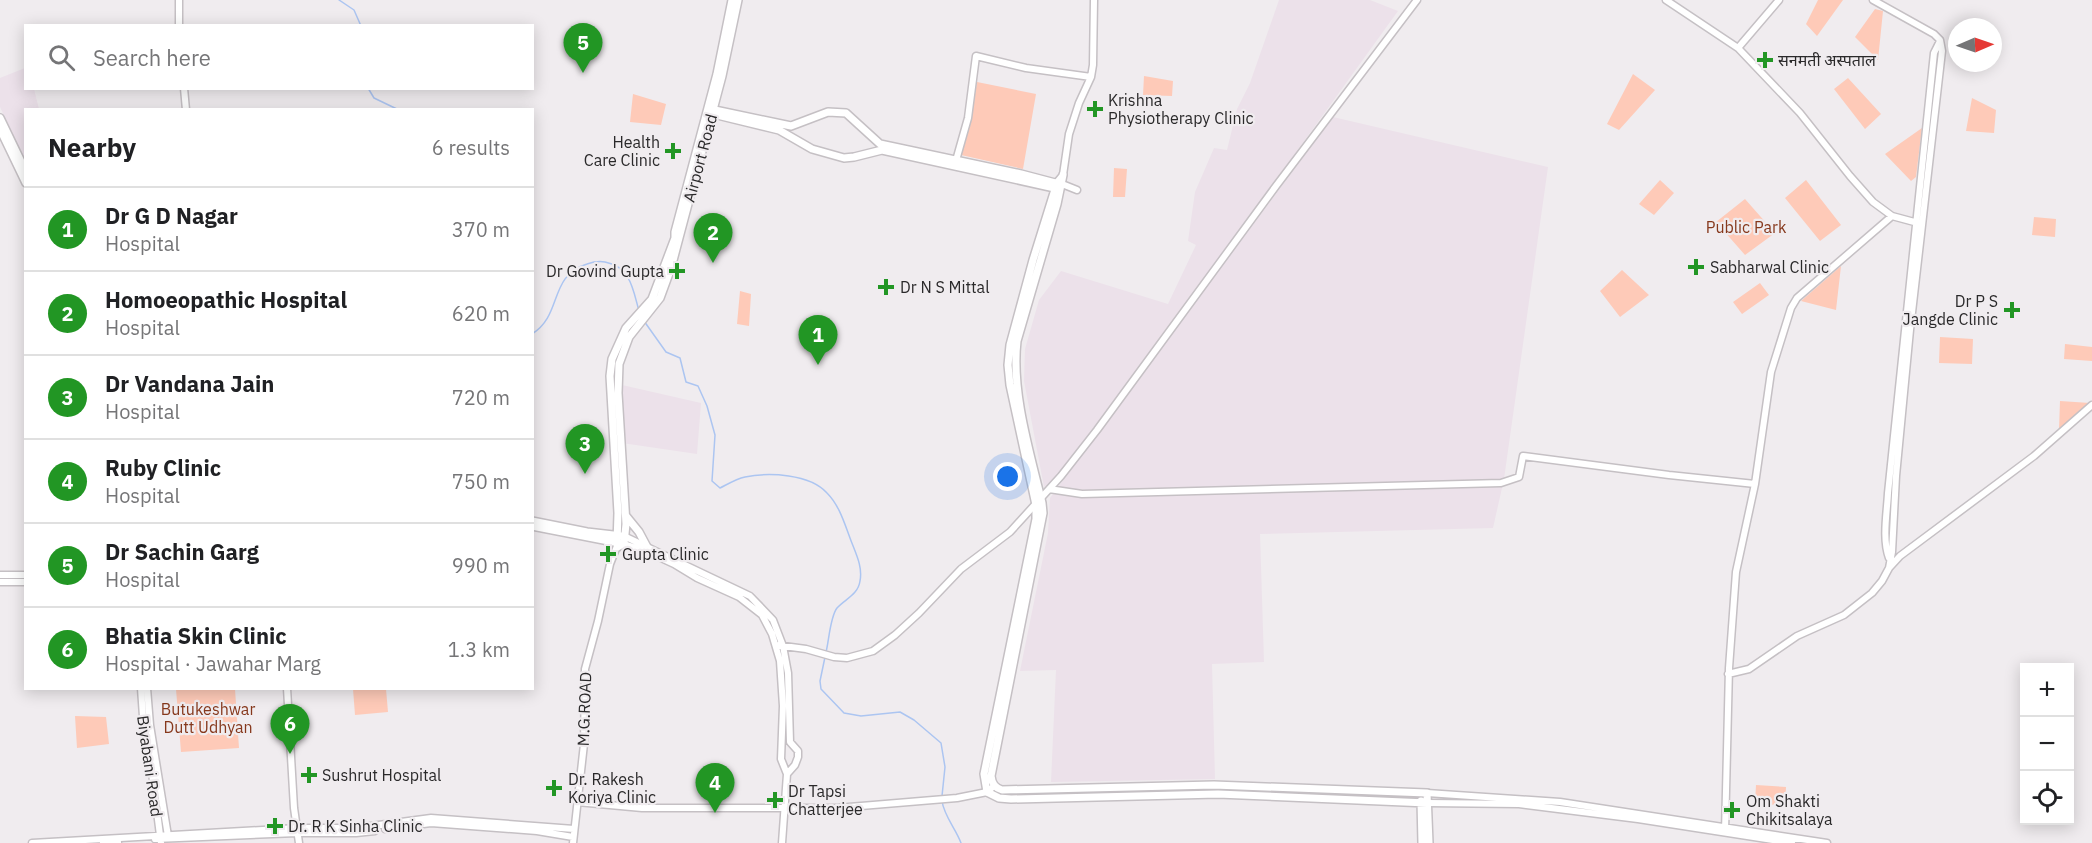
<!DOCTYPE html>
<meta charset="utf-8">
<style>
:root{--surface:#fff;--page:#f2f2f2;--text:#202124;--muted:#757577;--line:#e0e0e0;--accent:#229624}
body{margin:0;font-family:"IBM Plex Sans","Noto Sans Devanagari",sans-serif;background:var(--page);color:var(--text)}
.controls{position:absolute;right:18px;bottom:18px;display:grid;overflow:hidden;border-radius:0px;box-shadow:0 3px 15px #0003}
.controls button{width:54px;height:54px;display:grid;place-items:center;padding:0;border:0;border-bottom:2px solid var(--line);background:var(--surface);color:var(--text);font:30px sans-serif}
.compass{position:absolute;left:1948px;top:18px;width:54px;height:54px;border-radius:50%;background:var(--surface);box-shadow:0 3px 15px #0003;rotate:88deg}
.you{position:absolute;left:1008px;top:477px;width:21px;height:21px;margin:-15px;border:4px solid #fff;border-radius:50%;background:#1a73e8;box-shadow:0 0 0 9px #1a73e833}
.badge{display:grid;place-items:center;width:39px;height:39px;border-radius:50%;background:var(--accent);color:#fff;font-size:20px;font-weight:700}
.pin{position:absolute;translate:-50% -50px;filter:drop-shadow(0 2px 3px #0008)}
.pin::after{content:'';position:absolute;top:32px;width:21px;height:18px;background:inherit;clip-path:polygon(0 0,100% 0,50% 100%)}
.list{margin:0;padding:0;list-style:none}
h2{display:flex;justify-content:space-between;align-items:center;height:78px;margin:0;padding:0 24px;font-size:26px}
h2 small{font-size:20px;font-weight:400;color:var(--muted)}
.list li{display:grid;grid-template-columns:39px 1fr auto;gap:18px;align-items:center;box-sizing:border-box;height:84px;padding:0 24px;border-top:2px solid var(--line)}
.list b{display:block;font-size:22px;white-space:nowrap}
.list p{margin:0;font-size:20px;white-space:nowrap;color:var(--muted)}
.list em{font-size:20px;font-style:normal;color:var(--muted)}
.icon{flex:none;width:33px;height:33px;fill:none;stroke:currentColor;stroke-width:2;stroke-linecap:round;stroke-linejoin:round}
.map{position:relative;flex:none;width:2092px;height:843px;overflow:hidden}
.search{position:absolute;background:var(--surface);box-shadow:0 3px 15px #0003;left:24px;top:24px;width:510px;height:66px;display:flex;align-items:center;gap:15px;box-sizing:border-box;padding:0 21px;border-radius:0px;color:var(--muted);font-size:22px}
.panel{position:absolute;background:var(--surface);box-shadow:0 3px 15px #0003;left:24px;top:108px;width:510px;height:582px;border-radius:0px}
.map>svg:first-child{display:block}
.built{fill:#ece1ea}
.green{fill:#fecab8}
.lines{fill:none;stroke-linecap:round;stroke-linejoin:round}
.stream{stroke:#acc5f1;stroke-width:1.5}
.secondary-casing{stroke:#c5c0c4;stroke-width:9}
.primary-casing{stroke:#c5c0c4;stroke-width:10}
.secondary{stroke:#fff;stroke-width:6}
.primary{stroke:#fff;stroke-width:7}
.poi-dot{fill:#229624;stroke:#f0ecef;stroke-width:2}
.labels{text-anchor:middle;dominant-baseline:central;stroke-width:4.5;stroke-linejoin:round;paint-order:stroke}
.poi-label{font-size:16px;fill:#2a292a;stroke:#f0ecef;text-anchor:start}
.street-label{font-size:16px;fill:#2a292a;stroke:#f0ecef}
.park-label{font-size:16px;fill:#86381c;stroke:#f0ecef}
</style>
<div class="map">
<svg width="2092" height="843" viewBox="0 0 2092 843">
<rect width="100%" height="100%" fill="#f0ecef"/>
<path class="built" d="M1279,0H1370L1398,11L1100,424L1050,485L1044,487L1024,381L1025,349L1039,300L1061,271L1168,304L1196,245L1188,241L1195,192L1214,148L1227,150L1237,109L1250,83Z
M25,68L26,88L34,89L39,109L26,110L25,161L0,107V78Z
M1333,117L1548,167L1504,479L1493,528L1260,534L1264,662L1212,664L1215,779L1051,782L1056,670L1020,671L1048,533L1050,498Z
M622,385L701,403L697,454L622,443L620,395Z"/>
<path class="green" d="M1818,0H1843L1817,36L1806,24Z
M1875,9L1883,11L1878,60L1855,37Z
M1633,74L1655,90L1619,130L1607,124Z
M1144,76L1173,81L1172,96L1143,95Z
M1848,78L1881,114L1865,129L1834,89Z
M977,82L1036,94L1023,169L961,155L970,123Z
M633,94L666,104L661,125L630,122Z
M1972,98L1996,110L1994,133L1966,131Z
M1922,128L1916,177L1911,181L1885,154Z
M1114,168L1127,169L1125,197H1113Z
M1660,180L1674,193L1654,215L1639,204Z
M1806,180L1841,225L1820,241L1785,198Z
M1745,199L1775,233L1745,255L1716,222Z
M2034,217L2056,219L2055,237L2032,235Z
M1841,266L1836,310L1801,301Z
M1622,270L1649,295L1620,317L1600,291Z
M1760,283L1769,295L1742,314L1733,302Z
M740,291L751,294L749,326L737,324Z
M1940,337L1973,339L1972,364L1939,363Z
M2065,344L2092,347V361L2064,359Z
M2060,401L2090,403L2059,430Z
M176,689H235L239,748L181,752Z
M353,689H386L388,712L355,715Z
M75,716L106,717L109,744L77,748Z
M1756,785L1786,787L1785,806L1755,803Z"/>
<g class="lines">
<path class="stream" d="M339,0L354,10L361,26
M368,88L374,98L399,110
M644,321L666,352L680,358L686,382L698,386L707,406L715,435L712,481L720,488C728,484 736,479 745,477C769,472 810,474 827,493C839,505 844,522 850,538C855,552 863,566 860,581C858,595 845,599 837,608C830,617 829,641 826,652
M532,334C563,315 548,276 587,264C593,262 599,261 605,262C631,267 633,290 639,311
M825,657L820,681L821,689L844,713L861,716L900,712L914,720L941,743L945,767L942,796
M942,801C944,816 956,829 961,843"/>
<g class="secondary-casing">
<path id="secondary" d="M1666,0L1738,48L1800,113L1850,176L1873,202L1892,216L1918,223
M1873,0L1934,34L1940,40L1942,51L1910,330L1896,476L1892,552L1889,568
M179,26V0
M1738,48L1779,0
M184,88L186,110
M955,164L968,118L976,56L1026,68L1091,77
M1063,175L1069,134L1079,103L1091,77L1093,65L1094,0
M1062,184L1077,190
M1049,489L1082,494L1501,483L1519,477L1523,456L1669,475L1755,484
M626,537L750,596L773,620L783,646L788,673L790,742L798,751V757L795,765L787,774L782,843
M617,548L624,544L648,552L674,564L697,578L739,597L762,615L772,634L780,661L783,706L781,759L787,774
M1889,558C1882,539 1887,513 1888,493L1934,53L1940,41
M0,575H26
M0,582H26
M776,645L806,649L834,657L847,658L873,651L895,635L919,613L961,569L1010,532L1061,476L1097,430L1276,186L1417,0
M1728,674L1749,669L1797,636L1844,615L1872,593L1882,581L1889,568L1900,556L2034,456L2092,405
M141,688L144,731L151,765L161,843
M147,688L150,725L168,836
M287,688L294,808L299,843
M1427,793L1560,802L1827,843
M577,802L642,808H837L957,798L987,792L994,786
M1427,803L1519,804L1638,819L1792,843
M385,829L431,823L537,831L573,837
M1725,832L1729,668L1736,572L1755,484L1771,372L1791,308L1797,298L1892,216
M155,839L297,833H356L375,831
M32,843L297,828H356L431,818L574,829
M103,843L118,842
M573,843L584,744L585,669L598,621L610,564L617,546"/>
</g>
<g class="primary-casing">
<path id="primary" d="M710,109L791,126L828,112L846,113L880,144L1021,174L1059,184
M709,113L779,130L812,149L844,158L854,157L882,150L1059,189
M0,118L26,172
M0,129L26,183
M1063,175L1057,204L1017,341C1011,392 1030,453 1042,503L1043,513L991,776C992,784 995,788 1002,790L1214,785L1427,793L1429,843
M1062,177L1057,183L1033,260L1010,345L1008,365L1010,385L1036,505V519L984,774L987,792L999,798L1011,799L1218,794L1427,803
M626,516L639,532L647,547
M532,521L587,532L622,536
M532,526L624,544L626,524L618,393L619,364L629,337L660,298L671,268L722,76L738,0
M617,543L618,513L610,376L612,359L626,328L652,299L675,238V232L717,74L732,0
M1421,801L1422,843"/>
</g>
<use href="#secondary" class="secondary"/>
<use href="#primary" class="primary"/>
</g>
<g class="poi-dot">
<path d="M1762 51h6v6h6v6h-6v6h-6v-6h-6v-6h6z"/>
<path d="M1092 100h6v6h6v6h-6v6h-6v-6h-6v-6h6z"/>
<path d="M670 142h6v6h6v6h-6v6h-6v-6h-6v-6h6z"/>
<path d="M1693 258h6v6h6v6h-6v6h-6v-6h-6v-6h6z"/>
<path d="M674 262h6v6h6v6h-6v6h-6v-6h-6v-6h6z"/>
<path d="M883 278h6v6h6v6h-6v6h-6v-6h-6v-6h6z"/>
<path d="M2009 301h6v6h6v6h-6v6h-6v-6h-6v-6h6z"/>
<path d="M605 545h6v6h6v6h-6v6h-6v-6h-6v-6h6z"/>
<path d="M306 766h6v6h6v6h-6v6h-6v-6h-6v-6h6z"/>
<path d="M551 779h6v6h6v6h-6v6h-6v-6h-6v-6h6z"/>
<path d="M772 791h6v6h6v6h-6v6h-6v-6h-6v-6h6z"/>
<path d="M1729 801h6v6h6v6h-6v6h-6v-6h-6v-6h6z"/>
<path d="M272 817h6v6h6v6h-6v6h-6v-6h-6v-6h6z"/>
</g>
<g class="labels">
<g class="poi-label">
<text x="1778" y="60">सनमती अस्पताल</text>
<text x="1108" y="100">Krishna<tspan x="1108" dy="18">Physiotherapy Clinic</tspan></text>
<text x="660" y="142" text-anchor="end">Health<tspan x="660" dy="18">Care Clinic</tspan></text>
<text x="1710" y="267">Sabharwal Clinic</text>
<text x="664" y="271" text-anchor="end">Dr Govind Gupta</text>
<text x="900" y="287">Dr N S Mittal</text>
<text x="1998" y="301" text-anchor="end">Dr P S<tspan x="1998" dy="18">Jangde Clinic</tspan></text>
<text x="622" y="554">Gupta Clinic</text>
<text x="322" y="775">Sushrut Hospital</text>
<text x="568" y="779">Dr. Rakesh<tspan x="568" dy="18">Koriya Clinic</tspan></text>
<text x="788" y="791">Dr Tapsi<tspan x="788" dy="18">Chatterjee</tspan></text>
<text x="1746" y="801">Om Shakti<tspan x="1746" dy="18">Chikitsalaya</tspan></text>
<text x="288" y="826">Dr. R K Sinha Clinic</text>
</g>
<g class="street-label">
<text transform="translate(700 158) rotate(-75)">Airport Road</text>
<text transform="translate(584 709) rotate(-88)">M.G.ROAD</text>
<text transform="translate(150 766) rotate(82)">Biyabani Road</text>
</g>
<g class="park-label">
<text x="1746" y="227">Public Park</text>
<text x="208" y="709">Butukeshwar<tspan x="208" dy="18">Dutt Udhyan</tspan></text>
</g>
</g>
</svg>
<div class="controls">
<button>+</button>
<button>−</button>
<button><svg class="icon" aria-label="locate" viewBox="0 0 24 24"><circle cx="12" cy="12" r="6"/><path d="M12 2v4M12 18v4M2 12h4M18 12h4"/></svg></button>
</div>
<svg class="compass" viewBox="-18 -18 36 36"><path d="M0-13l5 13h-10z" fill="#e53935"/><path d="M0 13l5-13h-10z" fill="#757577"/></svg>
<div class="you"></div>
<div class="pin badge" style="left:818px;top:365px">1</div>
<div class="pin badge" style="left:713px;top:263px">2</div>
<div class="pin badge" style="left:585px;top:474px">3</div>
<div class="pin badge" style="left:715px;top:813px">4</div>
<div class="pin badge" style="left:583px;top:73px">5</div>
<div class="pin badge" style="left:290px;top:754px">6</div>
<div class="search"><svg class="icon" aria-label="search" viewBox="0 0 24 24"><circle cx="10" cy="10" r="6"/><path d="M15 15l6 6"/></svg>Search here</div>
<section class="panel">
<h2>Nearby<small>6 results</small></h2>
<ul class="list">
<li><span class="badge">1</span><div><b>Dr G D Nagar</b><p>Hospital</p></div><em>370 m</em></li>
<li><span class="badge">2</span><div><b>Homoeopathic Hospital</b><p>Hospital</p></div><em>620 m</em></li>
<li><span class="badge">3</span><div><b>Dr Vandana Jain</b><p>Hospital</p></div><em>720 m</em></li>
<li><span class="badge">4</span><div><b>Ruby Clinic</b><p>Hospital</p></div><em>750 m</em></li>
<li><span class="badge">5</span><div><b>Dr Sachin Garg</b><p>Hospital</p></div><em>990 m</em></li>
<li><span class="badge">6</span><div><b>Bhatia Skin Clinic</b><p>Hospital · Jawahar Marg</p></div><em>1.3 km</em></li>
</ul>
</section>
</div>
